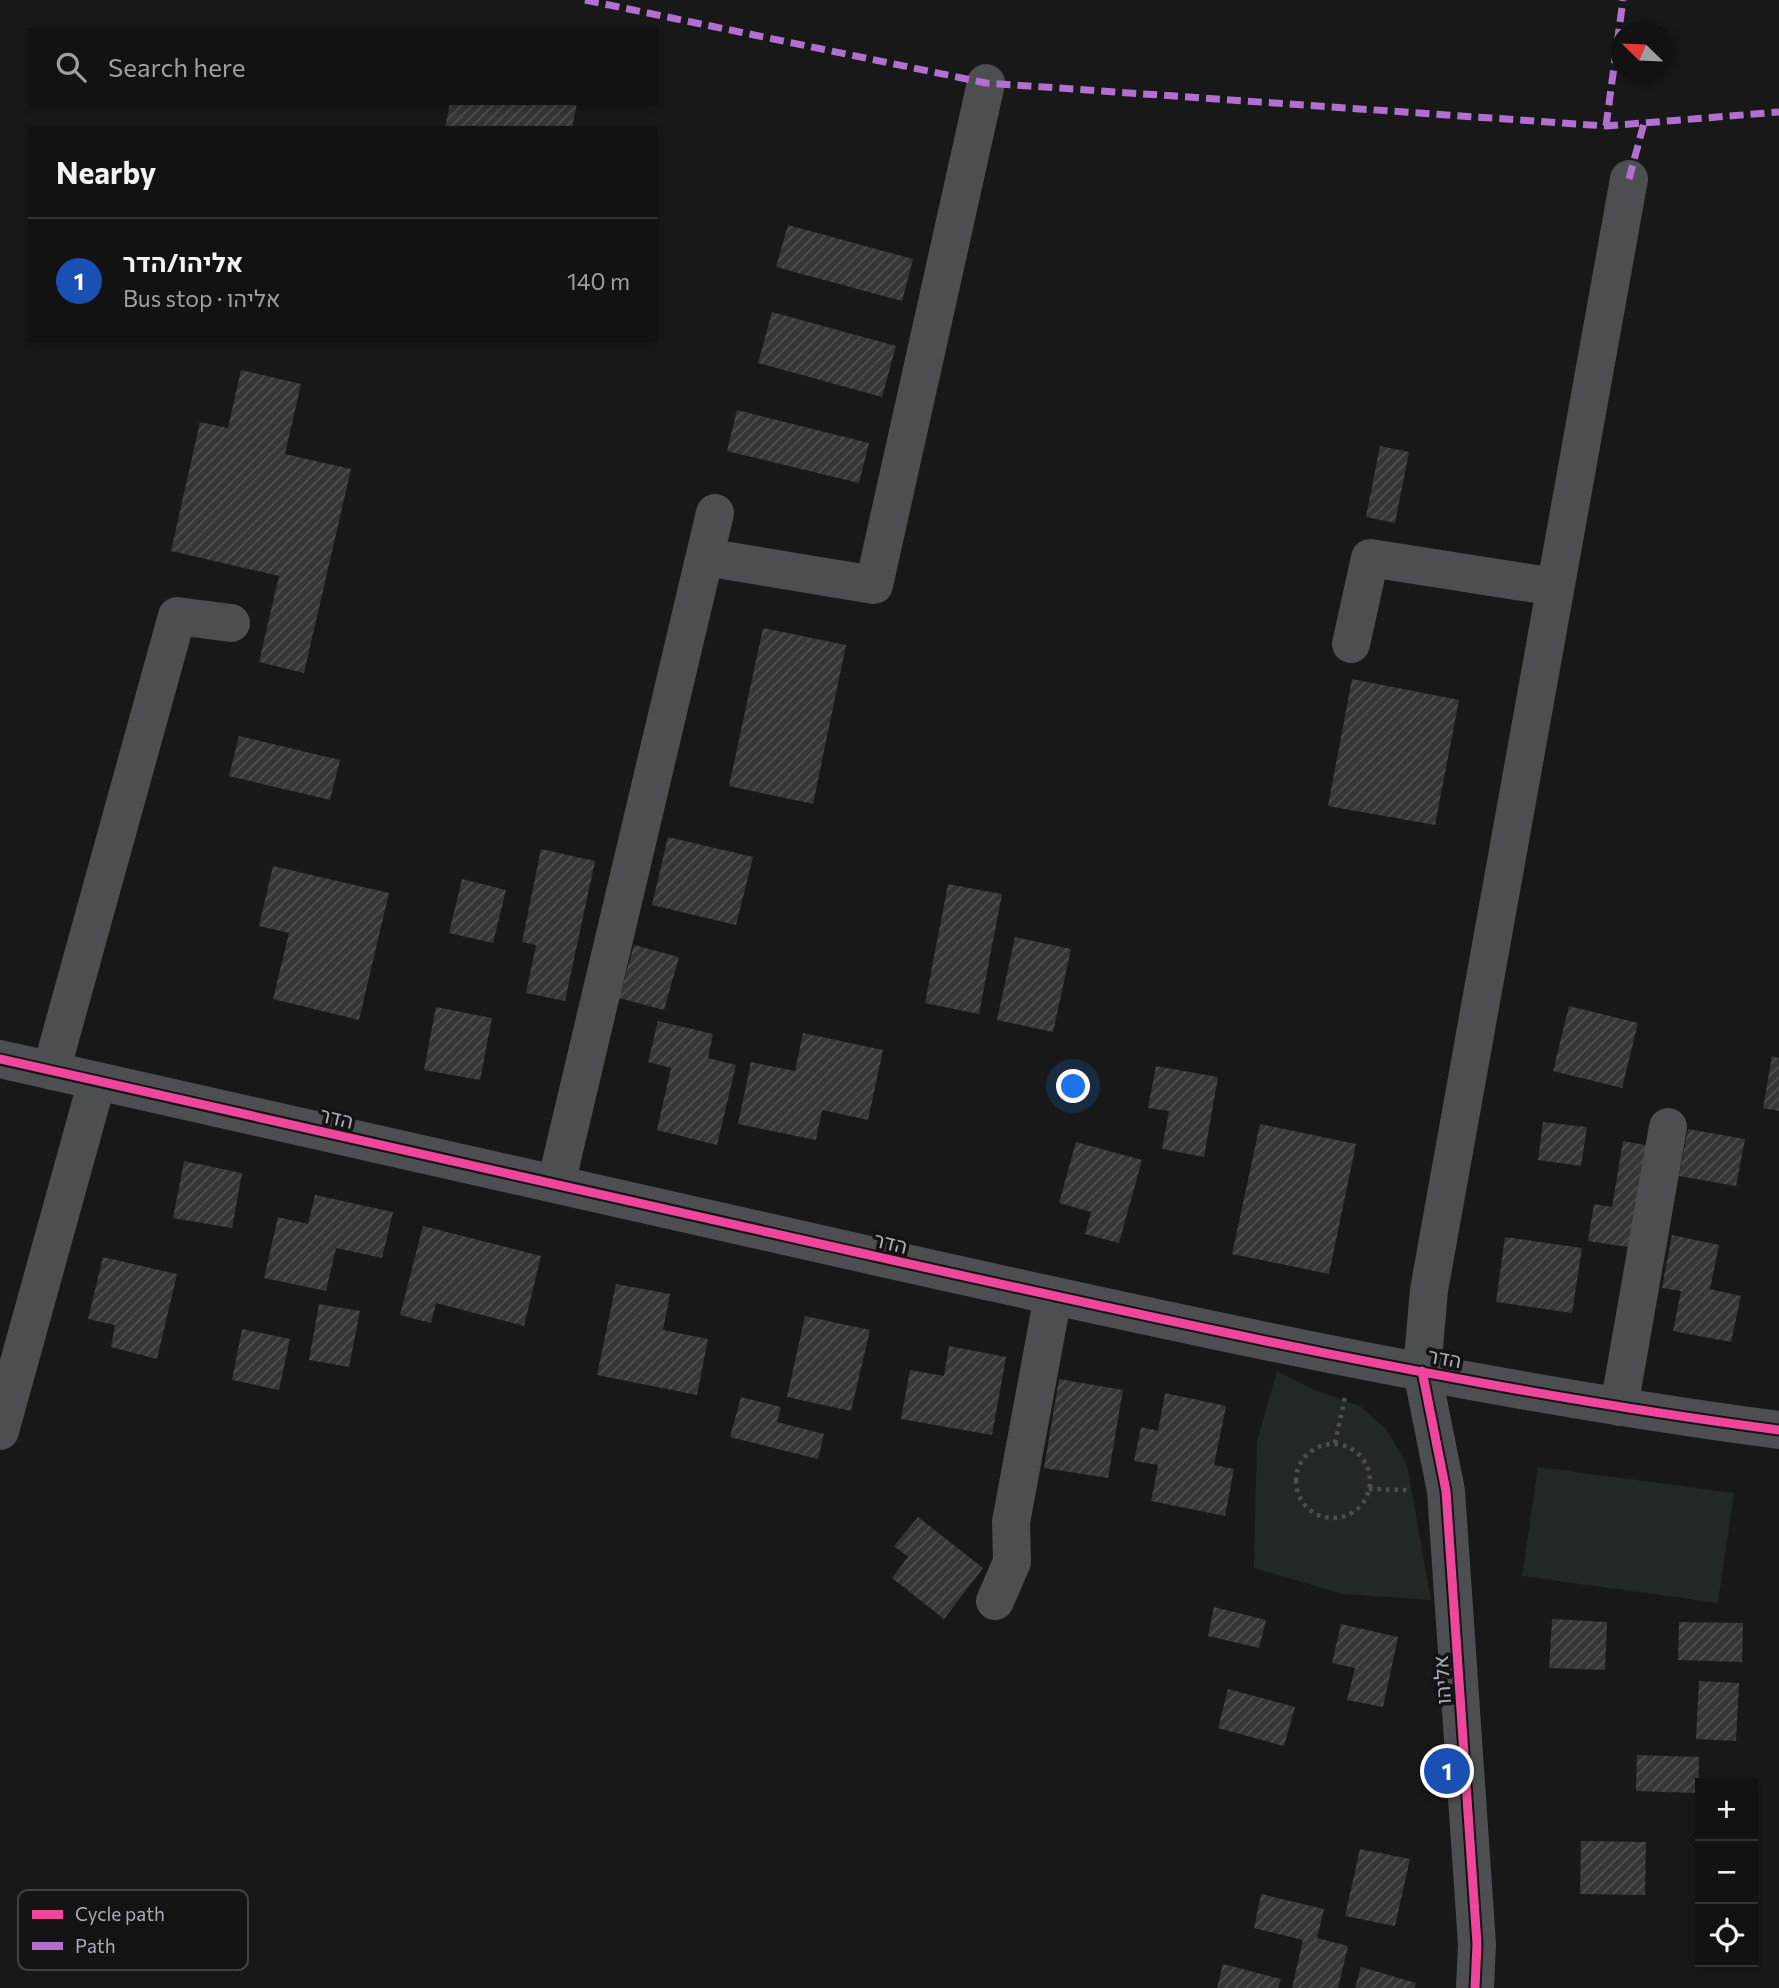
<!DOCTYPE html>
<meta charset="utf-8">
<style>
:root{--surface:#121213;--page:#1f2021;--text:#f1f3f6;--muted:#9c9ea0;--line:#313233;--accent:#0b8043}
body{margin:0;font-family:Commissioner,Heebo,sans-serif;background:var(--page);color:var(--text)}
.controls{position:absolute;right:21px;bottom:21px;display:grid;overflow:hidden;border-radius:0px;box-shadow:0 4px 10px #0003}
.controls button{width:63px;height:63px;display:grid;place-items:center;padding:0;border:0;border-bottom:2px solid var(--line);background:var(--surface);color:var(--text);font:35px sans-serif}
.compass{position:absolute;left:1611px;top:21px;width:63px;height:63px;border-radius:50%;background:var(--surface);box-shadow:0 4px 10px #0003;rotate:293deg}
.you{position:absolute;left:1074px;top:1087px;width:24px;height:24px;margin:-18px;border:5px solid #fff;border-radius:50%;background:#1a73e8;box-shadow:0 0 0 10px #1a73e833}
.badge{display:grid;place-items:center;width:46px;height:46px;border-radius:50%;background:var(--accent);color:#fff;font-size:23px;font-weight:700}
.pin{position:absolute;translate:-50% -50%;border:4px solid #fff;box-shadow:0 2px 7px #0006}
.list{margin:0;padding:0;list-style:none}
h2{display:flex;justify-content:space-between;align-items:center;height:91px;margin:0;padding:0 28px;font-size:30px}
h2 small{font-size:23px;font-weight:400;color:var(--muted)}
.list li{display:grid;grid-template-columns:46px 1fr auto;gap:21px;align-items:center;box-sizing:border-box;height:126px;padding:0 28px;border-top:2px solid var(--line)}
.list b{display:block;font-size:26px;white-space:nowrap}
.list p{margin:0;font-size:23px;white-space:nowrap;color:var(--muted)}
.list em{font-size:23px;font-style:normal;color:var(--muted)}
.icon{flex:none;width:38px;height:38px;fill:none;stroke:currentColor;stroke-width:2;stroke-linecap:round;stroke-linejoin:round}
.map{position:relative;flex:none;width:1779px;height:1988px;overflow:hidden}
.search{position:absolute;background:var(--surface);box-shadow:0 4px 10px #0003;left:28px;top:28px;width:630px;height:77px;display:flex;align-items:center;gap:18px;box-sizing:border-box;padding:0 24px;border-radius:0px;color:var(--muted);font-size:26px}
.panel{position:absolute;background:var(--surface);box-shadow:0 4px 10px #0003;left:28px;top:126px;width:630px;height:217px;border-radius:0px}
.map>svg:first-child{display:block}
.park{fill:#222925}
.building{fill:url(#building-hatch)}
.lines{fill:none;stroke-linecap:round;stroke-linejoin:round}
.path{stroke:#4e4e52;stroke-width:4.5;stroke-dasharray:3.5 5;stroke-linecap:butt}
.minor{stroke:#4d4e51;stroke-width:38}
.quiet{stroke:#b36fd0;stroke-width:7;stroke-dasharray:14 7;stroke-linecap:butt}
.cycleway-casing{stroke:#131314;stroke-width:13}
.cycleway{stroke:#ed469a;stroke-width:9}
.labels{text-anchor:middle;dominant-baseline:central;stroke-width:7;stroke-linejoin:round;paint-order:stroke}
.street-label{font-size:21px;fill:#abacb8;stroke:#131314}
.key{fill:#131314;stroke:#414145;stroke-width:2}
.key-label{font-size:19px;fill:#abacb8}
</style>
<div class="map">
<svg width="1779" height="1988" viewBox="0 0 1779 1988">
<defs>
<pattern id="building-hatch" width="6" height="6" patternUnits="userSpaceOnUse" patternTransform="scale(1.75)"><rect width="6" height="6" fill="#363638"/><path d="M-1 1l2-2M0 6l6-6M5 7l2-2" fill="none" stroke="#505053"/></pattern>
</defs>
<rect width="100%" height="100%" fill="#181819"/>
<path class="park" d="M1277,1371L1317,1391L1360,1406L1386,1429L1407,1465L1431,1600L1343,1594L1254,1568L1257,1441Z
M1538,1467L1734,1493L1718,1603L1522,1576Z"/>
<path class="building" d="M450,103H577L572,128H445Z
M788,225L913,259L902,301L776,267Z
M772,312L896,346L882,397L758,363Z
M241,370L301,384L285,454L351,469L304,673L259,662L279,576L171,551L200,422L228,428Z
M737,410L869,443L859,483L727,451Z
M1380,446L1409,452L1395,523L1366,517Z
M763,628L846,645L813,804L729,786Z
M1352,679L1459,700L1435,825L1328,806Z
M239,736L340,760L330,800L229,776Z
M668,837L753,857L736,925L652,905Z
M541,849L595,861L565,1001L526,993L536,945L522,942Z
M273,866L389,893L359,1020L273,999L289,933L259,926Z
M462,879L506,890L493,943L449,933Z
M948,884L1002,894L979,1014L925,1003Z
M1015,937L1071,949L1053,1032L997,1020Z
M634,945L679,957L664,1010L619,998Z
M1569,1006L1638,1023L1622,1088L1553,1071Z
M436,1007L492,1018L480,1080L424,1070Z
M658,1021L713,1034L708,1058L736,1065L717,1145L657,1130L671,1068L648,1062Z
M803,1033L883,1050L868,1120L822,1110L816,1140L738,1124L751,1062L795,1071Z
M1772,1056L1779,1058V1111L1763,1108Z
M1156,1066L1218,1077L1204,1157L1162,1149L1169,1111L1148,1108Z
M1543,1122L1587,1127L1581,1166L1538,1160Z
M1260,1124L1356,1144L1329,1274L1232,1254Z
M1688,1129L1745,1139L1736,1186L1679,1176Z
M1623,1141L1651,1146L1634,1248L1588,1241L1594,1204L1612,1207Z
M1076,1142L1142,1160L1119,1243L1085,1234L1091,1212L1059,1203Z
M184,1161L242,1173L232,1228L173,1218Z
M315,1195L393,1212L382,1258L336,1248L326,1291L264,1278L278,1217L308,1224Z
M423,1226L541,1256L524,1326L436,1303L431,1323L400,1315Z
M1672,1235L1719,1245L1710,1289L1741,1296L1731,1342L1673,1331L1681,1291L1662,1288Z
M1505,1237L1582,1248L1572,1313L1496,1302Z
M103,1257L177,1274L157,1359L111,1347L115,1325L88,1319Z
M616,1284L670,1294L663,1330L708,1339L697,1395L597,1375Z
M319,1304L360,1311L349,1367L309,1360Z
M805,1316L870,1330L851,1411L787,1397Z
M242,1329L290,1339L279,1390L232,1380Z
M949,1346L1006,1357L992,1435L901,1419L910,1370L944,1376Z
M1059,1379L1123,1390L1108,1478L1044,1468Z
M1165,1393L1226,1406L1214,1465L1234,1469L1225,1516L1151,1501L1158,1465L1134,1461L1141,1427L1158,1431Z
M741,1397L781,1407L777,1422L824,1434L818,1459L730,1437Z
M918,1517L983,1568L944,1619L892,1578L908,1557L894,1546Z
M1214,1607L1266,1620L1259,1648L1208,1636Z
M1552,1619L1607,1622L1605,1670L1549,1668Z
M1679,1622L1743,1623L1742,1662L1678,1660Z
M1341,1624L1398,1637L1383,1707L1347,1700L1355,1668L1332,1663Z
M1699,1681L1739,1683L1736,1741L1696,1739Z
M1228,1689L1295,1707L1284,1746L1218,1728Z
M1637,1755L1699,1757L1698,1793L1636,1791Z
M1581,1841L1646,1842L1645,1895L1580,1894Z
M1360,1849L1410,1859L1395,1926L1345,1916Z
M1261,1894L1324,1909L1317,1938L1348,1946L1338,1988H1292L1303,1940L1254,1928Z
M1223,1964L1281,1979L1278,1988H1217Z
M1361,1967L1416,1983L1414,1988H1355Z"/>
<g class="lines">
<path class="path" d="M1335,1443L1346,1393
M1296 1481a37 37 0 1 1 74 0a37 37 0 1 1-74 0Z
M1369,1489L1407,1490"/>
<path class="minor" d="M705,557L874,585L986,83
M1351,644L1370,558L1555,587
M0,1059C285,1123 570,1187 856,1252C1161,1320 1468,1389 1779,1430
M51,1071L177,616L231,623
M556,1184L715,513
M1619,1407L1668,1127
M0,1431L97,1081
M995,1601L1012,1562L1011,1522L1053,1296
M1475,1988L1477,1944L1446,1491L1422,1371L1429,1290L1629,179"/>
<path class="quiet" d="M585,0L986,83L1606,126L1779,112
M1606,126L1623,0
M1629,179L1644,123"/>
<g class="cycleway-casing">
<path id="cycleway" d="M0,1059C285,1123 570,1187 856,1252C1161,1320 1468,1389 1779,1430
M1422,1371L1446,1491L1477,1944L1475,1988"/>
</g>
<use href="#cycleway" class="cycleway"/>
</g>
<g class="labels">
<g class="street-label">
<text transform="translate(337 1117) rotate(13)">הדר</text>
<text transform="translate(891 1242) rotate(13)">הדר</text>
<text transform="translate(1445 1357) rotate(10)">הדר</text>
<text transform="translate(1441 1680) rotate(-94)">אליהו</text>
</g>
</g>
<rect x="18" y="1890" width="230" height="80" rx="10" class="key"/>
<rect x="32" y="1910" width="31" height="9" fill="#ed469a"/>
<rect x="32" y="1942" width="31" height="8" fill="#b36fd0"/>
<g class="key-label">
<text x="75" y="1921">Cycle path</text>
<text x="75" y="1953">Path</text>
</g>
</svg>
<div class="controls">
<button>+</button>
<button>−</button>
<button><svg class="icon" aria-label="locate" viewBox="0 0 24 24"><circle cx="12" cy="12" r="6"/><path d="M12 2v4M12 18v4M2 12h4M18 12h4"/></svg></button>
</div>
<svg class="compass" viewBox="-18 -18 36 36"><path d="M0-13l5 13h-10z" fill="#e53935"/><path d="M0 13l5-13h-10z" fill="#9c9ea0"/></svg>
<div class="you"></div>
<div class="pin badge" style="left:1447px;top:1771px;background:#1a4fb4">1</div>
<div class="search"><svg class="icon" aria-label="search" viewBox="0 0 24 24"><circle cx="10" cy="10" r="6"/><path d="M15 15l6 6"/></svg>Search here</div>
<section class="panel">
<h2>Nearby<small></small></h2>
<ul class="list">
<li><span class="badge" style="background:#1a4fb4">1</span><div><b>אליהו/הדר</b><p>Bus stop · אליהו</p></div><em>140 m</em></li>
</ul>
</section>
</div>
